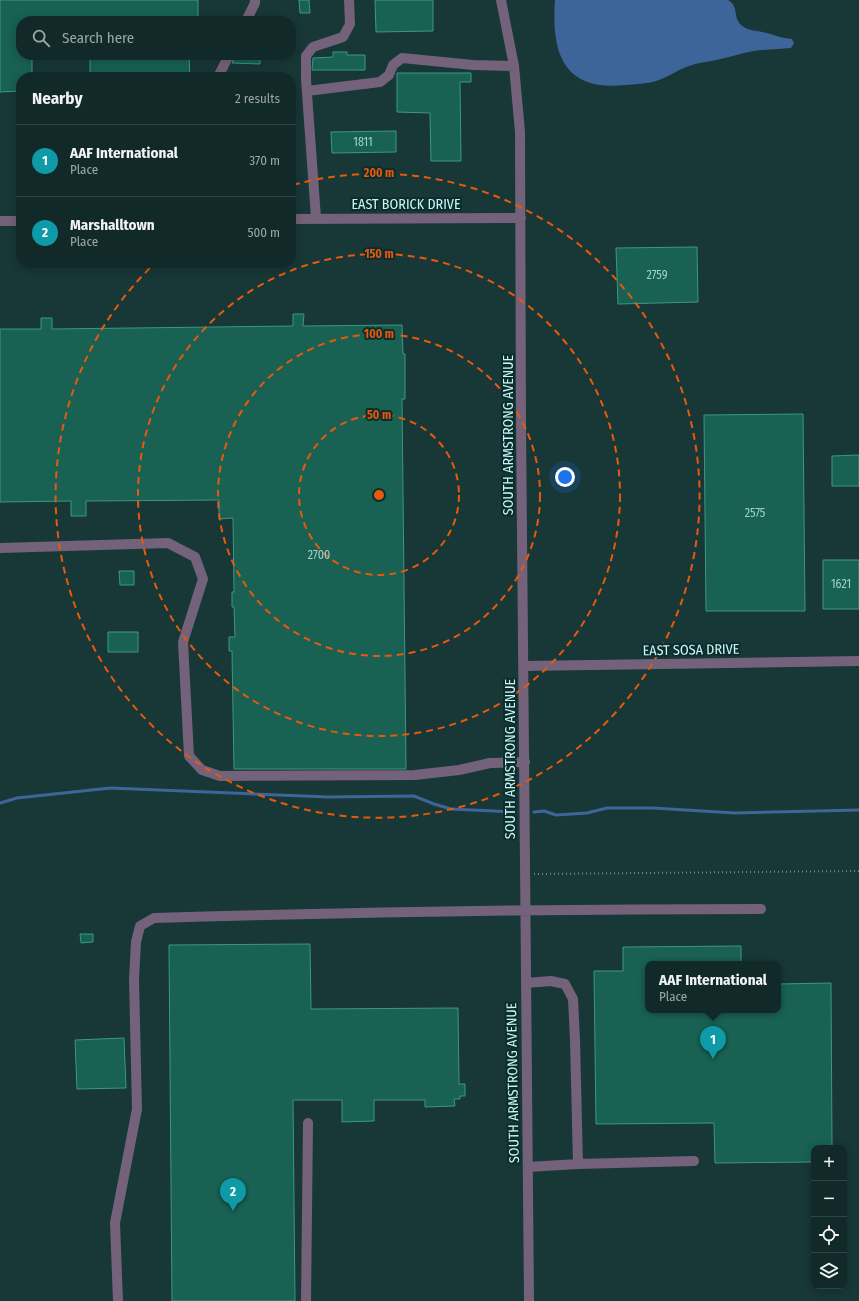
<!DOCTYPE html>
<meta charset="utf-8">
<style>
:root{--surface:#122929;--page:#1b3131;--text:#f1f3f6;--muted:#9ca6a8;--line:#314546;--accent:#95b2f1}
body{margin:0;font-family:"Fira Sans Condensed",sans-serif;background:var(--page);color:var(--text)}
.controls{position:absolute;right:12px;bottom:12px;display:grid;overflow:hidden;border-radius:8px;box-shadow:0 2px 10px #0003}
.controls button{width:36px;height:36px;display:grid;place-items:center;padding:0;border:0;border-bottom:1px solid var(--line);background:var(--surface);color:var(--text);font:20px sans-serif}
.you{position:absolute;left:565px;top:477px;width:14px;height:14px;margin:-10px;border:3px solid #fff;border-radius:50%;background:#1a73e8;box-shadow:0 0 0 6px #1a73e833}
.badge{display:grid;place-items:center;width:26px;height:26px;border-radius:50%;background:var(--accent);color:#fff;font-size:13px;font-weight:700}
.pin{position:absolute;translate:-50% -33px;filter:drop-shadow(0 1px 2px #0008)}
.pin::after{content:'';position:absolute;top:21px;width:14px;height:12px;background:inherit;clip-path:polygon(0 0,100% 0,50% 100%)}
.popup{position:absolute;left:645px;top:961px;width:136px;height:52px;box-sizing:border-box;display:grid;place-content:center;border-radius:8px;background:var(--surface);filter:drop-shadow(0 1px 3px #0005);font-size:13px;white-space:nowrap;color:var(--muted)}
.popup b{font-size:15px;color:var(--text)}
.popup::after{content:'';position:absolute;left:50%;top:100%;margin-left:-8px;border:8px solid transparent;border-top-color:var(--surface)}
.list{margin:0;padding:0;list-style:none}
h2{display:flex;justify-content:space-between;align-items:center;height:52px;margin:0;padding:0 16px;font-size:17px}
h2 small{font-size:13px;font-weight:400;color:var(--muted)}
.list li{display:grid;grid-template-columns:26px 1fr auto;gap:12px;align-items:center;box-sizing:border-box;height:72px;padding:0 16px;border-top:1px solid var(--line)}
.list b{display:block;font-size:15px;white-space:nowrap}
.list p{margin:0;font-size:13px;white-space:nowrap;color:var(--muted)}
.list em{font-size:13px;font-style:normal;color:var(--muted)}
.icon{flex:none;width:22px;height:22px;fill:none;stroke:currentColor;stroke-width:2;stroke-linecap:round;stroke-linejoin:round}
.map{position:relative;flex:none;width:859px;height:1301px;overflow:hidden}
.search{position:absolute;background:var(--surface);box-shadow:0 2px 10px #0003;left:16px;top:16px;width:280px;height:44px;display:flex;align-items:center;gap:10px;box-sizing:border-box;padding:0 14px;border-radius:16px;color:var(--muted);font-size:15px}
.panel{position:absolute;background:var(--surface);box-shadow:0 2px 10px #0003;left:16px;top:72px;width:280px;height:196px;border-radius:16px}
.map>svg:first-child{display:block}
.water{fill:#3e659a}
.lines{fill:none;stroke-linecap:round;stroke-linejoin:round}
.stream{stroke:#3e659a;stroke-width:3}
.building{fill:#186153;stroke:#3c9883}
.path{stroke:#638888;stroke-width:2;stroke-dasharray:1 3;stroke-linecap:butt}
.minor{stroke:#73627a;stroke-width:10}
.ring{fill:none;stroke:#e8590c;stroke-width:2;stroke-dasharray:7 5}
.labels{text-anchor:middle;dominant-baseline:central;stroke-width:4;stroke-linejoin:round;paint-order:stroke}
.number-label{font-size:12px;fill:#9dd2ce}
.street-label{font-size:14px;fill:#c9f7f7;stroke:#0d2d2d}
.centre{fill:#e8590c;stroke:#0d2d2d;stroke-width:2}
.ring-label{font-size:12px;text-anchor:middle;font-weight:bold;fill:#e8590c;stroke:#0d2d2d;stroke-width:4;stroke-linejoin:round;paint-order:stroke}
</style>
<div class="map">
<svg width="859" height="1301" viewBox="0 0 859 1301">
<rect width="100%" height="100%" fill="#183737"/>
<path class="water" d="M555,0H728C736,4 735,12 737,19C743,32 756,30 767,33C777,36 781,38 792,39L794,43L791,48C781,49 773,49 763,50C747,51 732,57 716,60C708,62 700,62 692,65C680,68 669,77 656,81C647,84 635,84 626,85C564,92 551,54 555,0Z"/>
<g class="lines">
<path class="stream" d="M0,803L17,798L110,788L328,797L414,796L434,804L451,809L516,812
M534,812L544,811L556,815L587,813L607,808H653L735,813L859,810"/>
</g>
<path class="building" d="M0,0H198V21H21V55H32V77H21V91L0,92Z
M299,0H309L310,13H300Z
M375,0H433V31L376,32Z
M333,52H347V55H365V70H312L313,58L333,57Z
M90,55H189L190,77H90Z
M235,55H260V64L232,63Z
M397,73H471V82H460L461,161H431L430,113L397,112Z
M396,131V152L332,153L331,132Z
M697,247L698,302L618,304L616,248Z
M293,314H304L303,326L402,325L403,354H405V399H402L406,769H234L232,651H229V637H235L234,607H232V592H234L233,518L219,519V500L86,501V516H71V501L0,502V329H41V318H52V329L293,326Z
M803,414L805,611H706L704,415Z
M859,455V486H832V456Z
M823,560H859V609H823Z
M119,571H134V585H120Z
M108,632H138V652H108Z
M80,934H93V942L81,943Z
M310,944L311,1009L458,1008L459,1084H465V1096H460V1099H454L455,1106L425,1107V1100H374V1121L342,1122V1100H293L295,1301H172L169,945Z
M741,946V964H648V1010H778V984L831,983L832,1148H814V1162L715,1163L714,1123L596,1124L594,971H623V947Z
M124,1038L126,1088L77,1089L75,1040Z"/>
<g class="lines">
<path class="path" d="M534,874L859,871"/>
<path class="minor" d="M501,0L514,66L520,132L521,425L529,1301
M246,21L255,3V0
M218,77L229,55
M307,91L380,82L389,75L393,65L402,58L473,65L514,66
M316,218L306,80V56L313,47L343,37L350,24L349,0
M291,219L521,218
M0,221H21
M0,548L168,543L195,557L203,579L183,642L189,756L202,770L220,776L415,775L459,770L490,763L525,762
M524,666L859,661
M526,983L551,981L565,984L573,999L575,1040L578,1164L528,1167
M578,1164L694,1161
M118,1301L115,1223L137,1109L134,979L136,942L140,926L154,918C356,912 559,909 761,909
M306,1301L308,1123"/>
</g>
<g class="ring">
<circle cx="379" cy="495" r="80"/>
<circle cx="379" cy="495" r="161"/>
<circle cx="379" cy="495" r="241"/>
<path d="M293 185A322 322 0 1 1 155 263"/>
</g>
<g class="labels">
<g class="number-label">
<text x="363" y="142">1811</text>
<text x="657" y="275">2759</text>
<text x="755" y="513">2575</text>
<text x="319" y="555">2700</text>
<text x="841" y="584">1621</text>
</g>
<g class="street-label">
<text x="406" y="204">EAST BORICK DRIVE</text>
<text transform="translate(508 435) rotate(-90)">SOUTH ARMSTRONG AVENUE</text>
<text transform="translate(691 650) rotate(-1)">EAST SOSA DRIVE</text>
<text transform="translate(510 759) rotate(-90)">SOUTH ARMSTRONG AVENUE</text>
<text transform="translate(513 1083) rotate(-91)">SOUTH ARMSTRONG AVENUE</text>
</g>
</g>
<circle cx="379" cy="495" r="6" class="centre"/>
<g class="ring-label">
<text x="379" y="177">200 m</text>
<text x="379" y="258">150 m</text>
<text x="379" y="338">100 m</text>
<text x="379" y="419">50 m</text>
</g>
</svg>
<div class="controls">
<button>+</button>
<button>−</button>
<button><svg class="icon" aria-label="locate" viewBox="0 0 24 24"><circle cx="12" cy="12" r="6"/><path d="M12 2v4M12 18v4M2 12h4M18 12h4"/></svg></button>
<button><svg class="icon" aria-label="layers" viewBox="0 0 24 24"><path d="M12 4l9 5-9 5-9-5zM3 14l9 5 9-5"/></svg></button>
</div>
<div class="you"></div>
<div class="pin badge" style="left:713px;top:1059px;background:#0f9aa8">1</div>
<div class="popup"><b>AAF International</b>Place</div>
<div class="pin badge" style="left:233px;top:1211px;background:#0f9aa8">2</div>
<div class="search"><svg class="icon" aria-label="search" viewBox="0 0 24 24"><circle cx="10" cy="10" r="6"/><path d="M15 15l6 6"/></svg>Search here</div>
<section class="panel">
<h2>Nearby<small>2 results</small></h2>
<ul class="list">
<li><span class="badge" style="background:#0f9aa8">1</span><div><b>AAF International</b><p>Place</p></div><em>370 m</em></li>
<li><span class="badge" style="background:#0f9aa8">2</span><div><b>Marshalltown</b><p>Place</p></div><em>500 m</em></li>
</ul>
</section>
</div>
